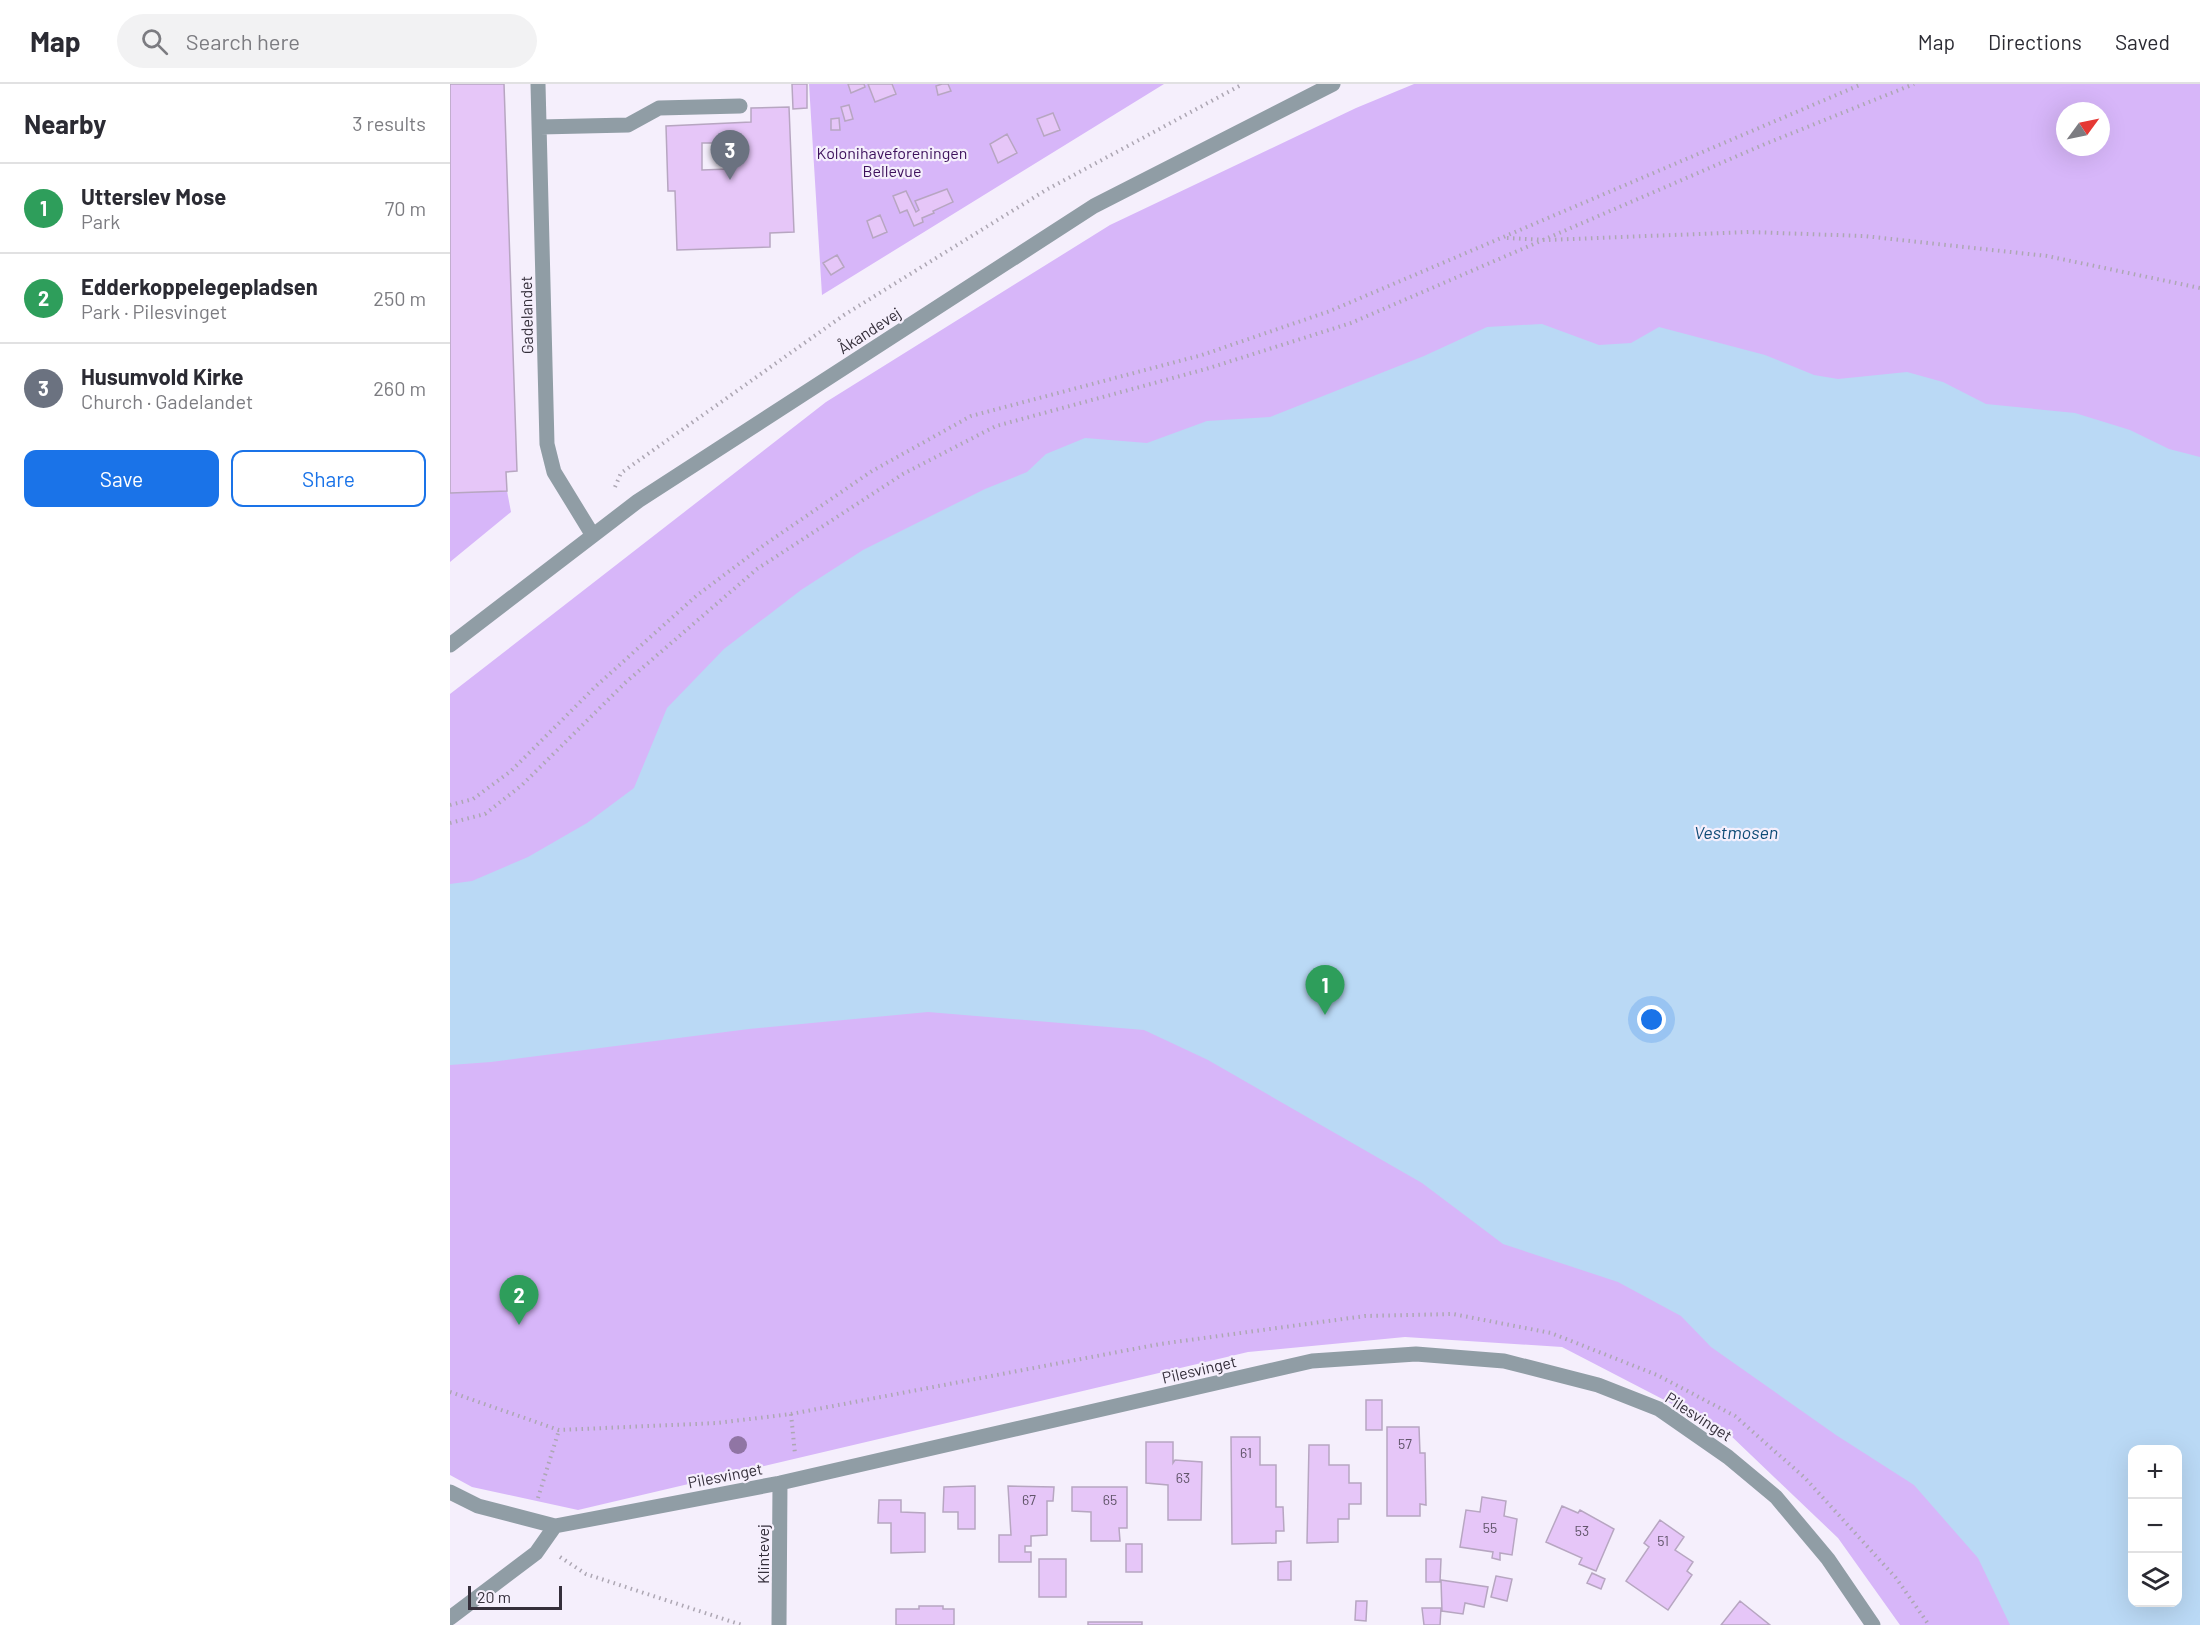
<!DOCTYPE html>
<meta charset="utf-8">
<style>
:root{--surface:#fff;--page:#f2f2f3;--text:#2b2b33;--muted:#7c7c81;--line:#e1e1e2;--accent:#1a73e8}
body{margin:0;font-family:Barlow,sans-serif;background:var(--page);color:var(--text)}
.controls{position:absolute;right:18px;bottom:18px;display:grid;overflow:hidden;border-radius:12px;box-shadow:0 6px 24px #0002}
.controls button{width:54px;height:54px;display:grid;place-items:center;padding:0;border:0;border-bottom:2px solid var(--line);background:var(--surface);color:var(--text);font:30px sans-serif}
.compass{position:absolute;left:1606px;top:18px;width:54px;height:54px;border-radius:50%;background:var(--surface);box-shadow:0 6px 24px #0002;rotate:57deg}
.scale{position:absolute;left:18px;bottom:15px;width:94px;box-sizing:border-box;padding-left:6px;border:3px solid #352f3b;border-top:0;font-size:16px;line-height:21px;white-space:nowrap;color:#352f3b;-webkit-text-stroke:4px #f5effc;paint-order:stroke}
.you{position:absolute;left:1202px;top:936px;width:21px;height:21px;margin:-15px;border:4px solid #fff;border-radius:50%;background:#1a73e8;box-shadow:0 0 0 9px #1a73e833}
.badge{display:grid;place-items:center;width:39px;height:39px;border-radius:50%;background:var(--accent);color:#fff;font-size:20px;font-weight:700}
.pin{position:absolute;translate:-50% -50px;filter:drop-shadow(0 2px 3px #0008)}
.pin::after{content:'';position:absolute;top:32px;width:21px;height:18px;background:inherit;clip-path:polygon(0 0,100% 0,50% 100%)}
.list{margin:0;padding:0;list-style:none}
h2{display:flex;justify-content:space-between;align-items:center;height:78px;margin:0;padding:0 24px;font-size:26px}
h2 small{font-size:20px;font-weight:400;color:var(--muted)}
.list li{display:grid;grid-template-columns:39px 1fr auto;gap:18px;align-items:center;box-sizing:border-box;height:90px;padding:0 24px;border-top:2px solid var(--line)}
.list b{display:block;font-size:22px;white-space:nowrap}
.list p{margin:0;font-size:20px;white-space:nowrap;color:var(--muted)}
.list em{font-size:20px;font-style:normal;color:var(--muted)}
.actions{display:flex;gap:12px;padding:18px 24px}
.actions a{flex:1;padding:14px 0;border:2px solid var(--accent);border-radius:12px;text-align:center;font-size:21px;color:var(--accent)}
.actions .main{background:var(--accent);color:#fff}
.icon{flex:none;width:33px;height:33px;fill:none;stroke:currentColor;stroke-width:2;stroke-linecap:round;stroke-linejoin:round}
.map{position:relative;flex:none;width:1750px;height:1541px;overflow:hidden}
header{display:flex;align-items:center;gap:36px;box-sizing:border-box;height:84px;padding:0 30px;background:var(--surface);border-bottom:2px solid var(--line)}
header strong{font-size:28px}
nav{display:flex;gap:33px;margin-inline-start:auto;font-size:21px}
.search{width:420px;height:54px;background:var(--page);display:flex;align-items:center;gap:15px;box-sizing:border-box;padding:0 21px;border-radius:33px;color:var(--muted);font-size:22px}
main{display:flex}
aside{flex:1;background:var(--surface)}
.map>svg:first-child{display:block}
.green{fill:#d7b6f9;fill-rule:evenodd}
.water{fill:#bad9f5;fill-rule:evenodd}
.building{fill:#e6c6f8;stroke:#b7a6c1;stroke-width:1.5;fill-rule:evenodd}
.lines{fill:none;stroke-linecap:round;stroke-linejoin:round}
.path{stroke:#ada7b3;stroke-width:4;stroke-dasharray:1.5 4.5;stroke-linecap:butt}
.minor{stroke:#909da5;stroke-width:15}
.tree{fill:#9075a4}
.labels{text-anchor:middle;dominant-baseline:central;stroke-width:4.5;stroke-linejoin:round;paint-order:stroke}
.number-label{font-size:14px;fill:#61556a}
.park-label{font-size:16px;fill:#3d115c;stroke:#f5effc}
.street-label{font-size:16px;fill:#352f3b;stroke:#f5effc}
.water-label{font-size:18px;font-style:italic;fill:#0f4b77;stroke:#f5effc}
</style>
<header>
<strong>Map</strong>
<div class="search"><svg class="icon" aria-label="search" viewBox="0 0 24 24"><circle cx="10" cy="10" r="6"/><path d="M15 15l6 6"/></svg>Search here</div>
<nav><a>Map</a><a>Directions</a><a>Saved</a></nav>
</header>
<main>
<aside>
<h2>Nearby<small>3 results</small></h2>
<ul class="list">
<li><span class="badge" style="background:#2e9e5b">1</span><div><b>Utterslev Mose</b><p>Park</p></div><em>70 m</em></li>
<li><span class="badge" style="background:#2e9e5b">2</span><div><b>Edderkoppelegepladsen</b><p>Park · Pilesvinget</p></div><em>250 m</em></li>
<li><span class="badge" style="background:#6b7280">3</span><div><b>Husumvold Kirke</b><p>Church · Gadelandet</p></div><em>260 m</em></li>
</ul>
<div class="actions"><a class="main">Save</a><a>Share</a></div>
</aside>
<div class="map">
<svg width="1750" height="1541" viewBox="0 0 1750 1541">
<rect width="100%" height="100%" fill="#f5effc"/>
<path class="green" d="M359,0H714L372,211Z
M964,0H1750V1541H1450L1388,1454L1278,1349L1112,1263L955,1253L798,1268L128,1426L22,1403L0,1391V610L376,318L660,141L906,24ZM1615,27H1651V63H1615ZM1682,1366H1728V1518H1682Z
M57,407L61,428L0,478V409Z"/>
<path class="water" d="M1092,240L1149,261L1181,259L1209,243L1315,271L1364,291L1388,295L1457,288L1493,298L1536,320L1625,329L1680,346L1719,365L1750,373V1541H1560L1528,1474L1464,1401L1386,1351L1261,1263L1231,1232L1168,1198L1053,1160L972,1099L758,976L694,946L478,928L299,945L41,978L0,981V800L22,797L78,773L137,739L184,704L217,624L274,565L351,506L413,466L535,405L577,388L596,370L635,354L697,359L757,337L820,333L974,272L1037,243ZM1682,1366H1728V1518H1682Z"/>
<path class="building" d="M0,0H54L67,387L56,388L57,407L0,409Z
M342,0H357V24L343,25Z
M398,0H414L415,3L401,9Z
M418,0H442L446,10L425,18Z
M492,0H498L501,7L488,11L486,2Z
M399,21L403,35L395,37L391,23Z
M339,23L344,148L320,149V163L227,166L225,107H218L216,42L301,38V24ZM252,59H278V85L252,86Z
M603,29L610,46L594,52L587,35Z
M389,34L390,46H381V35Z
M557,50L567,69L548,79L540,60Z
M497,105L503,118L483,127L484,129L472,134L473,138L464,142L457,126L450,129L443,112L456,107L466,128L469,126L465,117Z
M430,131L437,148L423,154L417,137Z
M387,171L394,183L381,191L373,179Z
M916,1316H932V1346H916Z
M937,1343H969L970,1369H975L976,1421L970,1420V1432H937Z
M781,1353H810V1381H826V1423H833L834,1447H826V1459L782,1460Z
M696,1358H723V1379L725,1376L752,1378L751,1436H718V1401L696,1399Z
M859,1361H879V1381H899V1399H911V1420H899V1435H888V1458L857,1459Z
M525,1402V1445H508V1428H493L494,1403Z
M558,1402L604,1403L603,1417H597V1451L581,1452V1462H575V1468H581V1478H549V1451H561Z
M622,1403H677V1444H669L670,1457H641V1428L622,1427Z
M1032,1413L1056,1417L1054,1432L1067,1435L1062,1471L1050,1469V1476L1042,1474L1043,1468L1010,1463L1016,1426L1030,1428Z
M429,1416H451V1428L475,1429V1468L441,1469V1439H428Z
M1112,1422L1128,1429L1130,1426L1164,1445L1146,1487L1129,1480L1132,1474L1096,1458Z
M1210,1436L1234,1453L1225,1466L1243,1478L1237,1487L1242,1491L1218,1526L1176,1497L1199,1463L1194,1459Z
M676,1460H692V1488H676Z
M589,1475H616V1513H589Z
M976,1475H991L990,1498H976Z
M841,1477V1496H828V1478Z
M1142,1489L1155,1495L1151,1505L1137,1499Z
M1046,1492L1062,1495L1057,1517L1041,1513Z
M991,1496L1038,1503L1034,1523L1015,1519L1013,1530L992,1527Z
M906,1517H917L916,1537L905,1536Z
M1290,1517L1320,1541H1271Z
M469,1522H493V1525H504V1541H446V1525H469Z
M972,1524H991L990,1541H974Z
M638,1538H692V1541H638Z"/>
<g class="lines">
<path class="path" d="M1057,154L1096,156L1299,148L1414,152L1597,172L1750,204
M165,403L171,389L394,231L596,106L793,0
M0,721L23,715L61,687L145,603L246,512L314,461L422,387L521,332L752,271L880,227L1412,0
M0,739L35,730L72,701L176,598L307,485L453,390L546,342L756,285L901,239L1315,60L1464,0
M0,1308L109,1346L267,1339L341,1330L710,1260L915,1232L1003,1230L1101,1249L1207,1291L1285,1332L1355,1394L1446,1494L1479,1541
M341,1330L345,1370
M88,1414L109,1346
M110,1473L136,1490L292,1541"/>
<path class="minor" d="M88,0L97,360L104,388L142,450
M90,43L178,41L209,24L290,22
M0,561L188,417L644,122L883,0
M0,1408L28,1422L105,1442L330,1399L862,1277L966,1270L1054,1277L1148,1301L1209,1325L1278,1373L1326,1413L1378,1475L1423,1541
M0,1534L86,1469L105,1442
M329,1541L330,1399"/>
</g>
<circle class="tree" cx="288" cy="1361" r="9"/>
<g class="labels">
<g class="number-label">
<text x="955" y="1359">57</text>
<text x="796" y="1368">61</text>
<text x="733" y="1393">63</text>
<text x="579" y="1415">67</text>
<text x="660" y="1415">65</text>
<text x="1040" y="1443">55</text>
<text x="1132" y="1446">53</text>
<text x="1213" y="1456">51</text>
</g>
<g class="park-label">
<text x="442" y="68">Kolonihaveforeningen<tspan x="442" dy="18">Bellevue</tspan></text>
</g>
<g class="street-label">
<text transform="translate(76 231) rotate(-91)">Gadelandet</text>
<text transform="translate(419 246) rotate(-33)">Åkandevej</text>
<text transform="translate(749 1285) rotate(-13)">Pilesvinget</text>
<text transform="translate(1249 1332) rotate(33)">Pilesvinget</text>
<text transform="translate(275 1391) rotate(-11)">Pilesvinget</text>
<text transform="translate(312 1470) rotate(-90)">Klintevej</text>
</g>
<g class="water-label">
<text x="1286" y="748">Vestmosen</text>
</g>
</g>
</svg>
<div class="controls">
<button>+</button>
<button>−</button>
<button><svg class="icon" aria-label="layers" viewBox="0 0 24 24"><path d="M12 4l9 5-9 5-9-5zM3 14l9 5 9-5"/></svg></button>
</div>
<svg class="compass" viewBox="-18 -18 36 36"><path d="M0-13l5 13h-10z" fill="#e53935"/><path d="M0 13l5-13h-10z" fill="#7c7c81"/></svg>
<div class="scale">20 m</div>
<div class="you"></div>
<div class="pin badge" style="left:875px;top:931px;background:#2e9e5b">1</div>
<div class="pin badge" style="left:69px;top:1241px;background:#2e9e5b">2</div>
<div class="pin badge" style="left:280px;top:96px;background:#6b7280">3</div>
</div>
</main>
